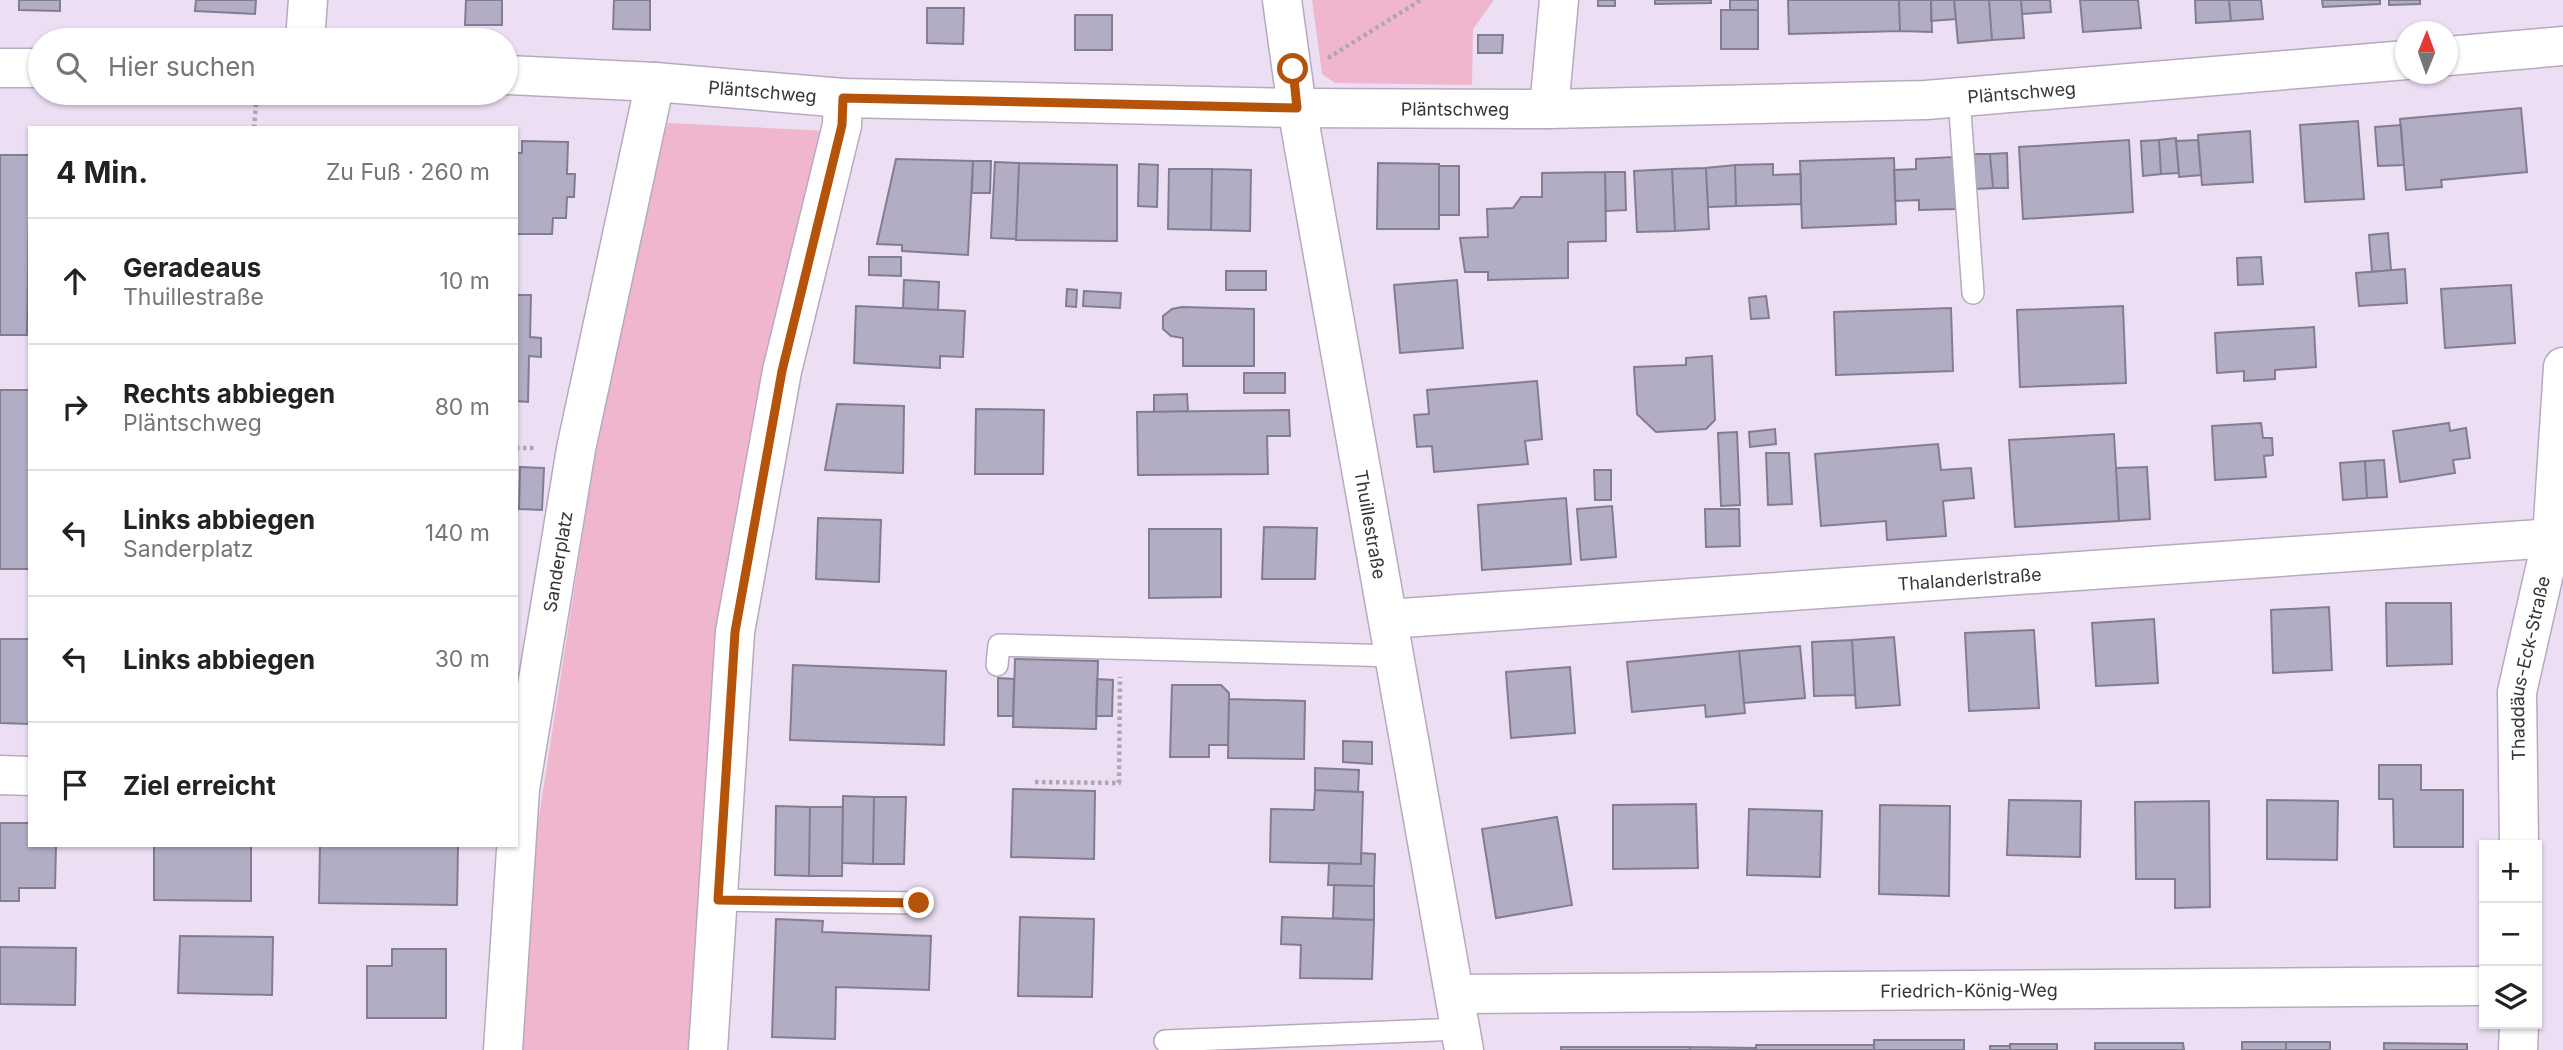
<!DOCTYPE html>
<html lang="de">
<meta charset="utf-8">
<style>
:root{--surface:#fff;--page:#f2f2f2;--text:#222;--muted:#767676;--line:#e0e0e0}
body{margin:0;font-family:Inter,sans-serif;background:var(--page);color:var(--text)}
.controls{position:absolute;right:21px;bottom:21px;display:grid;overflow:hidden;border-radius:0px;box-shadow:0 2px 5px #0004}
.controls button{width:63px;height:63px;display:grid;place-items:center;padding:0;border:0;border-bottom:2px solid var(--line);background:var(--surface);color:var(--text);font:35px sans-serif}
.compass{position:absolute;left:2395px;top:21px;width:63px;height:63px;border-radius:50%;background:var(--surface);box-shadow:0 2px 5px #0004;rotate:1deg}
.stop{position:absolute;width:21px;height:21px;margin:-16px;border:5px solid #b45309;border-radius:50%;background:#fff}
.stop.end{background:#b45309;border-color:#fff;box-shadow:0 2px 7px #0008}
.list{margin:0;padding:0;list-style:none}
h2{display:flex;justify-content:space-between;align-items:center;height:91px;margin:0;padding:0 28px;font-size:30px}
h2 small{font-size:23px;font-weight:400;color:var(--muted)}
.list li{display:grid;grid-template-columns:46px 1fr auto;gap:21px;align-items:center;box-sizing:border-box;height:126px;padding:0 28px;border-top:2px solid var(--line)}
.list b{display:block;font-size:26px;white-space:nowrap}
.list p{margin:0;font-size:23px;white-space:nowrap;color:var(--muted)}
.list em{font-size:23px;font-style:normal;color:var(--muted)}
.icon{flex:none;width:38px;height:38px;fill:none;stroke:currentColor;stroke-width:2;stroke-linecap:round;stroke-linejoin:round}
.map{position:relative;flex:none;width:2563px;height:1050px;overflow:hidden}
.search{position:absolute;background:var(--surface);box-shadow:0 2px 5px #0004;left:28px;top:28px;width:490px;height:77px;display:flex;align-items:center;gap:18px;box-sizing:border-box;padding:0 24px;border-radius:38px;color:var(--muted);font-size:26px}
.panel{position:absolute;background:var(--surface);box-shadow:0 2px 5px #0004;left:28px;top:126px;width:490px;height:721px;border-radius:0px}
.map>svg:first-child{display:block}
.green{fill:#efb6cd}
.building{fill:#b2adc4;stroke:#817d92;stroke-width:2}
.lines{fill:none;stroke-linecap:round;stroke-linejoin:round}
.lane-casing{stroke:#b7aabe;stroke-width:24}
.street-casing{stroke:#b7aabe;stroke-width:41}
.path{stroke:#b0a5b5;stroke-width:4.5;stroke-dasharray:3.5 3.5;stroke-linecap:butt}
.lane{stroke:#fff;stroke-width:21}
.street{stroke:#fff;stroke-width:38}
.route{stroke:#b45309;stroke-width:9}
.labels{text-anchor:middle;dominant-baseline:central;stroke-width:6;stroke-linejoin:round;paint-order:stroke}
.street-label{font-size:18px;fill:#39343c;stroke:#ecdef3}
</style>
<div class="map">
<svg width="2563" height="1050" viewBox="0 0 2563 1050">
<rect width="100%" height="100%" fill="#ecdef3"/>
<path class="green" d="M1312,0H1494L1473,29L1472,85L1335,83L1322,74Z
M668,123L826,131L761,375L722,605L693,1050H516L535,843L594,461L655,160Z"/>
<path class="building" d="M19,0H60V11L19,10Z
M196,0H256L255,14L195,11Z
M466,0H502V25H465Z
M614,0H650V30L613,29Z
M1598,0H1615V6H1598Z
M1655,0H1711V3L1655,4Z
M1730,0H1758V10H1730Z
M1788,0H1899L1900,31L1789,34Z
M1899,0H1931L1932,32L1900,31Z
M1931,0H1954L1956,19L1931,21Z
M1954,0H1989L1992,40L1958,43Z
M1989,0H2021L2024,38L1992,40Z
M2021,0H2050L2051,12L2022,14Z
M2080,0H2138L2141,28L2083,32Z
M2195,0H2229L2231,21L2196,23Z
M2229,0H2261L2263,19L2231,21Z
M2322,0H2380V4L2323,7Z
M2389,0H2420V4L2389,5Z
M927,8H964L963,44L927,43Z
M1721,10H1758V49H1721Z
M1075,15H1112V50H1075Z
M1478,35H1503L1502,53H1478Z
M2521,108L2527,172L2441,180L2442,187L2406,190L2400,119Z
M2358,121L2364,199L2305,202L2300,125Z
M2401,125L2404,165L2378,166L2375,127Z
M2250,131L2253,182L2202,185L2198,135Z
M2176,138L2179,173L2161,174L2159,140Z
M2129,140L2133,212L2023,219L2019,147Z
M2159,140L2161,174L2143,176L2141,141Z
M2198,140L2201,175L2179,177L2176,141Z
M522,141L568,142L567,174H575L574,197H567L566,218H553L552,234H516V153H522Z
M2007,153L2008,188H1993L1990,154Z
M1974,154H1990L1993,188L1976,189Z
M0,155H30L27,335H0Z
M1954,157L1956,209L1919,210V200L1895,201L1894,170L1916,169V159Z
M1894,158L1896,224L1802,228L1800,161Z
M896,159L973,161L968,255L902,251V245L877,244Z
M973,161H991L990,193H972Z
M995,162L1019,163L1016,239L991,238Z
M1019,163L1117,165V241L1016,240Z
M1378,163L1439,164V229H1377Z
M1139,164L1158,165L1157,207L1138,206Z
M1773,164V175L1801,174V204L1736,206L1735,165Z
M1735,165L1736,206L1708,207L1706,168Z
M1439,166H1459V215H1439Z
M1706,168L1709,229L1675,231L1672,169Z
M1169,169H1212L1211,230L1168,229Z
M1212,169L1251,170L1250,231L1211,230Z
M1672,169L1675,231L1637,232L1634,171Z
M1605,172L1606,241L1568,242V278L1488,280V272H1465L1460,238L1488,237L1487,209L1513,208L1521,197H1542V173Z
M1605,172H1625L1626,210L1606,211Z
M2388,233L2391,270L2372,272L2369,235Z
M869,257H901V276L869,275Z
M2261,257L2263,284L2238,285L2237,258Z
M2405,269L2407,303L2359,306L2356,273Z
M1226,271H1266V290H1226Z
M904,280L939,282L938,310L903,308Z
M1457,280L1463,348L1400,353L1394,285Z
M2511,285L2515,343L2445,348L2441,289Z
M1067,289L1077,290L1076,307L1066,306Z
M1084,291L1121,293L1120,308L1083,306Z
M516,295H531L530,337L541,338V357L529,356L528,402L516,401Z
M1766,296L1769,318L1751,319L1749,298Z
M856,306L965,311L963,357L940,356V368L854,363Z
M2123,306L2126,383L2020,387L2017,310Z
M1182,307L1254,309V366H1183V338L1171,336L1163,329V316L1172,309Z
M1951,308L1953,371L1836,375L1834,312Z
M2314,327L2316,367L2275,370V379L2244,381V371L2217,373L2215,333Z
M1712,356L1715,420L1706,429L1656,432L1637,414L1634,367L1686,365V358Z
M1244,373H1285V393H1244Z
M1537,381L1542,439L1525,441L1528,464L1434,472L1432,446L1417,447L1414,415L1429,414L1427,390Z
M0,390H30V569H0Z
M1187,394L1188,411L1154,412V395Z
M837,404L904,406L903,473L825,470Z
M976,409L1044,410L1043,474H975Z
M1289,410L1290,436H1267L1268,474L1138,475L1137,412Z
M2261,423L2263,438H2272L2273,455L2264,456L2266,477L2215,480L2212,426Z
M2449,423L2450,431L2466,428L2470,458L2453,460L2455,473L2400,482L2393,431Z
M1775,429L1776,444L1750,447L1749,432Z
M1737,432L1740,505L1721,506L1718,433Z
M2114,434L2119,521L2015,527L2009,440Z
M1938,444L1941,470L1971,468L1974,498L1943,501L1946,536L1887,540L1886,521L1821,526L1815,454Z
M1766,453H1789L1792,504L1768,505Z
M2384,460L2387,497L2367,498L2365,461Z
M2365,461L2367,498L2343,500L2340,463Z
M520,467L544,468L542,510L519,509Z
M2147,467L2150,519L2119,521L2116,468Z
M1594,470H1611V500H1595Z
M1566,498L1571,564L1482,570L1478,505Z
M1612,506L1616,557L1581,560L1577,509Z
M1705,509H1739L1740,546L1706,547Z
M818,518L881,520L879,582L816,579Z
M1264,527L1317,528L1315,579H1262Z
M1149,529H1221V597L1149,598Z
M2386,603H2451L2452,664L2387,666Z
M2329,607L2332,670L2273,673L2271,610Z
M2154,619L2158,683L2096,686L2092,623Z
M2034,630L2039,708L1969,711L1965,633Z
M1894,637L1900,705L1856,708L1852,640Z
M0,639H30V724L0,723Z
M1852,640L1855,695L1814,696L1812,642Z
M1800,646L1805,698L1744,703L1739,651Z
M1739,651L1745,713L1706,717L1705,705L1632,712L1627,662Z
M1015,659L1098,661L1096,729L1013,727Z
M793,665L946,671L944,745L790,740Z
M1570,667L1575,733L1511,738L1506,672Z
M998,678L1014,679L1013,716H998Z
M1097,679L1113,680L1112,716H1096Z
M1172,685H1221L1229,693L1228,745H1209V757H1170Z
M1229,699L1305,701L1304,759L1228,758Z
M1343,741L1372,742V764L1343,762Z
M2379,765H2421V790H2463V847H2394L2393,799H2379Z
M1315,768L1359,770L1358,792L1315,790Z
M1013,789L1095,791L1094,859L1011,857Z
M1315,790L1363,792L1361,864L1270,862L1271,809L1314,810Z
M843,796L874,797L873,864L842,863Z
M874,797H906L904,864H873Z
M2009,800L2081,801L2080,857L2007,855Z
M2267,800L2338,801L2337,860L2267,859Z
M2209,801L2210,907L2175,908V879H2136L2135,802Z
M1696,804L1698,868L1613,869V805Z
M1880,805L1950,806L1949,896L1879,894Z
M776,806L810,807L809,876L775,875Z
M810,807H843L842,876H809Z
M1749,809L1822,811L1820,877L1747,875Z
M1557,817L1572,905L1496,918L1482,829Z
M0,823H30V845H56L55,888H19V901H0Z
M154,845H251V901L154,900Z
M320,845H458L457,905L319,903Z
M1361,853L1375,854L1374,886L1328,885L1329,863L1361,864Z
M1334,885L1374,886V920L1333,918Z
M1020,917L1094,919L1092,997L1018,996Z
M1282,917L1374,920L1372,979L1300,978L1301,945L1281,944Z
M776,919L823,921L822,932L931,936L929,990L836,987L835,1039L772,1037Z
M180,936L273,937L272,995L178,993Z
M0,947L76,948L75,1005L0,1004Z
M392,949H446V1018H367V966H392Z
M1874,1040H1964V1050H1874Z
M2242,1042H2286V1050H2242Z
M2286,1042H2330V1050H2286Z
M2095,1043H2183L2184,1050H2095Z
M2384,1043L2467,1044V1050H2384Z
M2010,1044H2057V1050H2010Z
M1756,1045H1874V1050H1756Z
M1990,1046H2010V1050H1990Z
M1561,1047H1690V1050H1561Z
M1690,1047L1756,1048V1050H1690Z"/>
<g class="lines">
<g class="lane-casing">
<path id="lane" d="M1959,97L1973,293
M997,665L999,645L1395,656
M718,900L919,903
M1165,1041L1461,1029"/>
</g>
<g class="street-casing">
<g id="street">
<path id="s1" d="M1282,0L1297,108L1464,1050"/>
<path d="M305,40L308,0"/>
<path d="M2448,56L2563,46"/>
<path d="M0,68H40"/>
<path id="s2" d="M506,75L655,82L843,98L1297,108L1549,109L1926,100L2406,60"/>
<path d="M1549,109L1559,0"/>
<path id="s3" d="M1388,619L2552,538"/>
<path d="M0,775L30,776"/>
<path id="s4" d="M2519,845L2517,692L2552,538L2563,367"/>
<path id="s5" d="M1455,994L2484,986"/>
<path id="s6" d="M503,1050L520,789L576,449L655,82"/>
<path d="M708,1050L735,632L782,371L842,125L843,98"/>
<path d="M2518,1050L2519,1024"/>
</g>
</g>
<path class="path" d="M1328,58L1421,0
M254,128L257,93
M516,448H536
M1035,782L1119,783L1120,677"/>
<use href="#lane" class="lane"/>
<use href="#street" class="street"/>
</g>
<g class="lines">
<path class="route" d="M919,903L718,900L735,632L782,371L842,125L843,98L1297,108L1293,69"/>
</g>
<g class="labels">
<g class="street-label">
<text stroke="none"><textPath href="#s2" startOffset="257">Pläntschweg</textPath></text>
<text stroke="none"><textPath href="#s2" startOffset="1517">Pläntschweg</textPath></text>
<text stroke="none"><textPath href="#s2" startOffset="950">Pläntschweg</textPath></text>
<text stroke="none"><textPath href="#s1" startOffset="532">Thuillestraße</textPath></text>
<text stroke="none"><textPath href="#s6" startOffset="492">Sanderplatz</textPath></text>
<text stroke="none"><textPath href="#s3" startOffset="583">Thalanderlstraße</textPath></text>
<text stroke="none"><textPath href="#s4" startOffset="178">Thaddäus-Eck-Straße</textPath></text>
<text stroke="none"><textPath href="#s5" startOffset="514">Friedrich-König-Weg</textPath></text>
</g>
</g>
</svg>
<div class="controls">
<button>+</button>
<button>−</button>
<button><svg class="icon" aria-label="layers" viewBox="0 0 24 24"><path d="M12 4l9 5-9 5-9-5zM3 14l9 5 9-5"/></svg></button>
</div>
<svg class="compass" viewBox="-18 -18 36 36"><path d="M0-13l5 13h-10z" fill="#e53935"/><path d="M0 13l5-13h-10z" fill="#767676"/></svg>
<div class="stop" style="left:1293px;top:69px"></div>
<div class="stop end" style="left:919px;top:903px"></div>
<div class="search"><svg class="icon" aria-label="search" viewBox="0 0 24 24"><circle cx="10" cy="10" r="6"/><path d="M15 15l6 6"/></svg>Hier suchen</div>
<section class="panel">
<h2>4 Min.<small>Zu Fuß · 260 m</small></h2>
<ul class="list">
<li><svg class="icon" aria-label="ahead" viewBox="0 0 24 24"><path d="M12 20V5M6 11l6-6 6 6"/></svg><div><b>Geradeaus</b><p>Thuillestraße</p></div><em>10 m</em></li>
<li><svg class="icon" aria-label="right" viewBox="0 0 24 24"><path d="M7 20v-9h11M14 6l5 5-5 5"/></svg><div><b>Rechts abbiegen</b><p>Pläntschweg</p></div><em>80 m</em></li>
<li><svg class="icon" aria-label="left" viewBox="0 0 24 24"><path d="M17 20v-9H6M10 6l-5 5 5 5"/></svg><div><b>Links abbiegen</b><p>Sanderplatz</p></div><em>140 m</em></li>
<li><svg class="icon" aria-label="left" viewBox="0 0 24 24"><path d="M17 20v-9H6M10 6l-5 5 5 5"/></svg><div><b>Links abbiegen</b></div><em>30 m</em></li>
<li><svg class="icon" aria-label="arrive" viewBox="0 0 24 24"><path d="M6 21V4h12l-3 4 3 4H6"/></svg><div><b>Ziel erreicht</b></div></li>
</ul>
</section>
</div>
